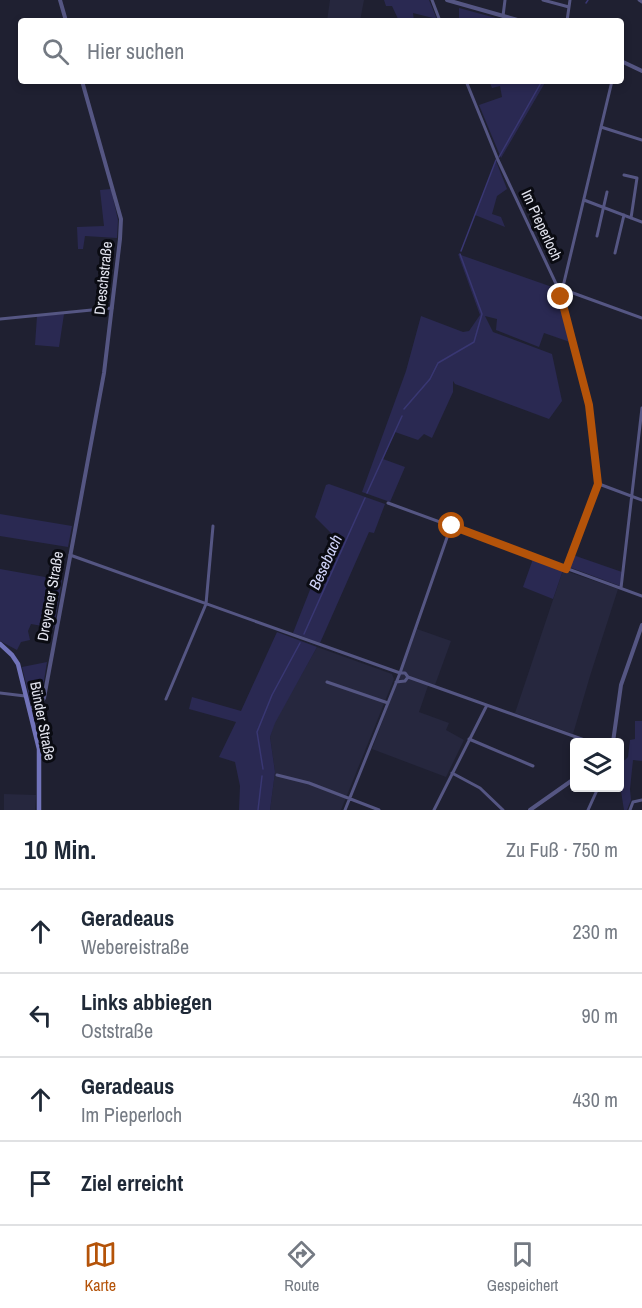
<!DOCTYPE html>
<html lang="de">
<meta charset="utf-8">
<style>
:root{--surface:#fff;--page:#f2f2f3;--text:#1f2937;--muted:#747a83;--line:#e0e1e3;--accent:#b45309}
body{margin:0;font-family:"Archivo Narrow",sans-serif;background:var(--page);color:var(--text)}
.controls{position:absolute;right:18px;bottom:18px;display:grid;overflow:hidden;border-radius:6px;box-shadow:0 3px 9px #0003}
.controls button{width:54px;height:54px;display:grid;place-items:center;padding:0;border:0;border-bottom:2px solid var(--line);background:var(--surface);color:var(--text);font:30px sans-serif}
.stop{position:absolute;width:18px;height:18px;margin:-14px;border:4px solid #b45309;border-radius:50%;background:#fff}
.stop.end{background:#b45309;border-color:#fff;box-shadow:0 2px 6px #0008}
.list{margin:0;padding:0;list-style:none}
h2{display:flex;justify-content:space-between;align-items:center;height:78px;margin:0;padding:0 24px;font-size:26px}
h2 small{font-size:20px;font-weight:400;color:var(--muted)}
.list li{display:grid;grid-template-columns:39px 1fr auto;gap:18px;align-items:center;box-sizing:border-box;height:84px;padding:0 24px;border-top:2px solid var(--line)}
.list b{display:block;font-size:22px;white-space:nowrap}
.list p{margin:0;font-size:20px;white-space:nowrap;color:var(--muted)}
.list em{font-size:20px;font-style:normal;color:var(--muted)}
.icon{flex:none;width:33px;height:33px;fill:none;stroke:currentColor;stroke-width:2;stroke-linecap:round;stroke-linejoin:round}
.map{position:relative;flex:none;width:642px;height:810px;overflow:hidden}
.search{position:absolute;background:var(--surface);box-shadow:0 3px 9px #0003;left:18px;right:18px;top:18px;height:66px;display:flex;align-items:center;gap:15px;box-sizing:border-box;padding:0 21px;border-radius:6px;color:var(--muted);font-size:22px}
.sheet{height:414px;background:var(--surface)}
nav{display:flex;justify-content:space-around;align-items:center;box-sizing:border-box;height:84px;border-top:2px solid var(--line);background:var(--surface);font-size:16px;color:var(--muted)}
nav a{display:grid;justify-items:center;gap:3px}
nav .on{color:var(--accent)}
.map>svg:first-child{display:block}
.built{fill:#26273e}
.green{fill:#2a2952}
.lines{fill:none;stroke-linecap:round;stroke-linejoin:round}
.stream{stroke:#393773;stroke-width:1.5}
.minor{stroke:#555683;stroke-width:3}
.tertiary{stroke:#555683;stroke-width:4}
.secondary{stroke:#7173ba;stroke-width:4.5}
.route{stroke:#b45309;stroke-width:8}
.labels{text-anchor:middle;dominant-baseline:central;stroke-width:6;stroke-linejoin:round;paint-order:stroke}
.street-label{font-size:15px;fill:#e3e4ef;stroke:#0a0b12}
.water-label{font-size:16px;font-style:italic;fill:#d0d3f9;stroke:#0a0b12}
</style>
<div class="map">
<svg width="642" height="810" viewBox="0 0 642 810">
<rect width="100%" height="100%" fill="#1f2031"/>
<path class="built" d="M330,0H364L360,21H327Z
M563,570L618,589L590,676L573,734L515,713Z
M417,629L451,641L435,685L429,683L419,712L449,723L446,730L464,740L446,777L372,749Z
M317,647L392,674L394,679L341,810H270L275,772L270,737L274,723Z
M4,794L36,795L35,810H4Z"/>
<path class="green" d="M384,0H429L437,19L413,13L414,21H399L392,6H386Z
M459,8L507,21H459Z
M489,81H546L501,158L479,105L502,97L500,86L492,88Z
M496,161L507,189L497,196L492,214L501,217L505,227L475,215Z
M111,189L118,220L117,238L85,236L83,249H78L77,227L104,226L100,190Z
M458,254L555,288L570,342L544,333L539,347L496,330L497,319L485,316L493,332L552,354L562,401L549,419L455,384L453,381V392L432,438L424,434L418,440L395,432L383,459L405,467L390,502L362,492L406,371L421,316L463,332L469,331L480,315Z
M64,314L59,347L35,345L37,316Z
M329,484L385,504L374,533L369,532L320,643L293,633L332,534L315,517L326,485Z
M0,514L72,526L68,547L0,536Z
M573,555L622,572L620,586L569,567Z
M533,559L563,570L553,599L523,587Z
M0,569L62,580L54,628L31,624L28,631L30,640L21,642L17,650L0,641Z
M277,632L317,647L275,723L270,737L275,772L270,810H239L240,786L235,762L219,757L236,722L189,709L192,697L241,711Z
M47,662L41,699L38,703L31,704L22,667Z
M635,721H642V761L633,760L630,789L631,800L627,810H624L620,785V761L625,760L628,757L630,740L635,739Z"/>
<g class="lines">
<path class="stream" d="M586,3L588,0
M499,157L542,81
M461,251L496,160
M404,409L430,379L438,363L474,342L482,314L460,254
M367,493L402,416
M304,634L365,498
M263,769L257,732L272,695L300,643
M258,810L262,776"/>
<path class="minor" d="M432,0L440,21
M543,0L569,7
M639,0L642,2
M503,16L505,0
M567,21L570,0
M466,81L498,160L558,288L589,405L598,488L566,569
M601,127L642,140
M624,175L637,178L631,218
M584,200L642,222
M597,236L607,192
M615,253L624,215
M562,289L642,318
M561,295L612,81
M0,319L112,308
M599,484L642,500
M388,503L642,596
M70,555L400,673H405L408,677L590,742
M621,588L642,408
M327,682L388,703
M396,682L405,681L408,677
M0,693L25,696
M166,699L206,604L213,526
M469,739L533,766
M452,773L480,788L503,810
M277,775L309,783L379,810
M345,810L400,673L451,526
M434,810L487,705
M588,810L598,788
M630,810L633,802L642,800"/>
<path class="tertiary" d="M60,0L66,21
M447,0L521,21
M621,61L642,71
M30,709L39,705L44,698L104,373L120,239L121,219L82,81
M613,742L621,685L642,625
M530,810L574,779"/>
<path class="secondary" d="M0,644L12,655L18,664L39,749V810"/>
</g>
<g class="lines">
<path class="route" d="M452,526L566,569L598,484L589,405L561,297"/>
</g>
<g class="labels">
<g class="street-label">
<text transform="translate(542 225) rotate(65)">Im Pieperloch</text>
<text transform="translate(103 278) rotate(-84)">Dreschstraße</text>
<text transform="translate(50 596) rotate(-80)">Dreyener Straße</text>
<text transform="translate(43 721) rotate(79)">Bünder Straße</text>
</g>
<g class="water-label">
<text transform="translate(325 562) rotate(-66)">Besebach</text>
</g>
</g>
</svg>
<div class="controls">
<button><svg class="icon" aria-label="layers" viewBox="0 0 24 24"><path d="M12 4l9 5-9 5-9-5zM3 14l9 5 9-5"/></svg></button>
</div>
<div class="stop" style="left:452px;top:526px"></div>
<div class="stop end" style="left:561px;top:297px"></div>
<div class="search"><svg class="icon" aria-label="search" viewBox="0 0 24 24"><circle cx="10" cy="10" r="6"/><path d="M15 15l6 6"/></svg>Hier suchen</div>
</div>
<section class="sheet">
<h2>10 Min.<small>Zu Fuß · 750 m</small></h2>
<ul class="list">
<li><svg class="icon" aria-label="ahead" viewBox="0 0 24 24"><path d="M12 20V5M6 11l6-6 6 6"/></svg><div><b>Geradeaus</b><p>Webereistraße</p></div><em>230 m</em></li>
<li><svg class="icon" aria-label="left" viewBox="0 0 24 24"><path d="M17 20v-9H6M10 6l-5 5 5 5"/></svg><div><b>Links abbiegen</b><p>Oststraße</p></div><em>90 m</em></li>
<li><svg class="icon" aria-label="ahead" viewBox="0 0 24 24"><path d="M12 20V5M6 11l6-6 6 6"/></svg><div><b>Geradeaus</b><p>Im Pieperloch</p></div><em>430 m</em></li>
<li><svg class="icon" aria-label="arrive" viewBox="0 0 24 24"><path d="M6 21V4h12l-3 4 3 4H6"/></svg><div><b>Ziel erreicht</b></div></li>
</ul>
</section>
<nav>
<a class="on"><svg class="icon" aria-label="map" viewBox="0 0 24 24"><path d="M3 6l6-2 6 2 6-2v14l-6 2-6-2-6 2zM9 4v14M15 6v14"/></svg>Karte</a>
<a><svg class="icon" aria-label="directions" viewBox="0 0 24 24"><path d="M12 3l9 9-9 9-9-9zM9 14v-3h6M13 9l2 2-2 2"/></svg>Route</a>
<a><svg class="icon" aria-label="saved" viewBox="0 0 24 24"><path d="M7 4h10v16l-5-4-5 4z"/></svg>Gespeichert</a>
</nav>
